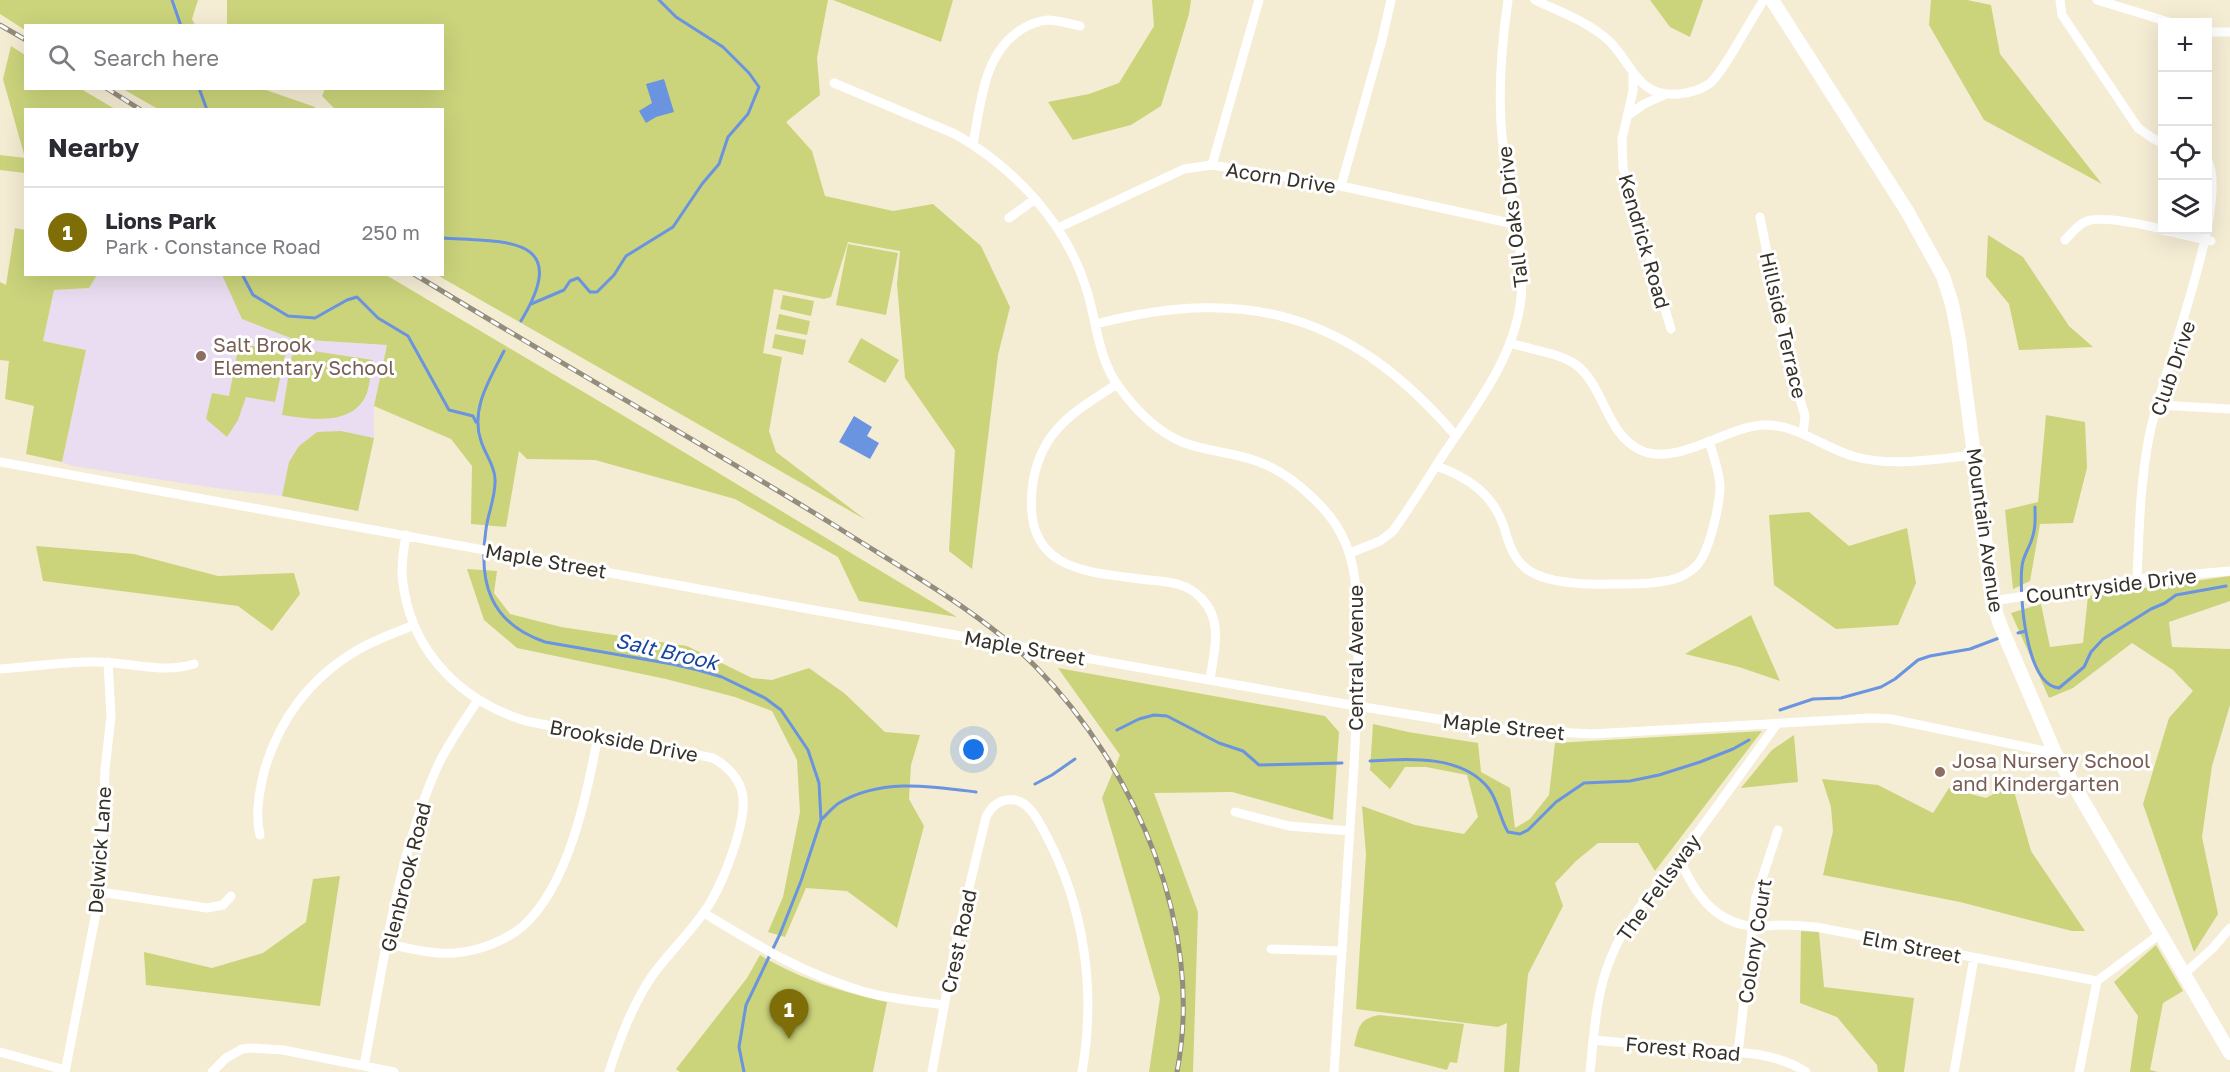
<!DOCTYPE html>
<meta charset="utf-8">
<style>
:root{--surface:#fff;--page:#f2f2f3;--text:#2b2b33;--muted:#7c7c81;--line:#e1e1e2;--accent:#7f6d08}
body{margin:0;font-family:"Golos Text",sans-serif;background:var(--page);color:var(--text)}
.controls{position:absolute;right:18px;top:18px;display:grid;overflow:hidden;border-radius:0px;box-shadow:0 6px 24px #0002}
.controls button{width:54px;height:54px;display:grid;place-items:center;padding:0;border:0;border-bottom:2px solid var(--line);background:var(--surface);color:var(--text);font:30px sans-serif}
.you{position:absolute;left:974px;top:750px;width:21px;height:21px;margin:-15px;border:4px solid #fff;border-radius:50%;background:#1a73e8;box-shadow:0 0 0 9px #1a73e833}
.badge{display:grid;place-items:center;width:39px;height:39px;border-radius:50%;background:var(--accent);color:#fff;font-size:20px;font-weight:700}
.pin{position:absolute;translate:-50% -50px;filter:drop-shadow(0 2px 3px #0008)}
.pin::after{content:'';position:absolute;top:32px;width:21px;height:18px;background:inherit;clip-path:polygon(0 0,100% 0,50% 100%)}
.list{margin:0;padding:0;list-style:none}
h2{display:flex;justify-content:space-between;align-items:center;height:78px;margin:0;padding:0 24px;font-size:26px}
h2 small{font-size:20px;font-weight:400;color:var(--muted)}
.list li{display:grid;grid-template-columns:39px 1fr auto;gap:18px;align-items:center;box-sizing:border-box;height:90px;padding:0 24px;border-top:2px solid var(--line)}
.list b{display:block;font-size:22px;white-space:nowrap}
.list p{margin:0;font-size:20px;white-space:nowrap;color:var(--muted)}
.list em{font-size:20px;font-style:normal;color:var(--muted)}
.icon{flex:none;width:33px;height:33px;fill:none;stroke:currentColor;stroke-width:2;stroke-linecap:round;stroke-linejoin:round}
.map{position:relative;flex:none;width:2230px;height:1072px;overflow:hidden}
.search{position:absolute;background:var(--surface);box-shadow:0 6px 24px #0002;left:24px;top:24px;width:420px;height:66px;display:flex;align-items:center;gap:15px;box-sizing:border-box;padding:0 21px;border-radius:0px;color:var(--muted);font-size:22px}
.panel{position:absolute;background:var(--surface);box-shadow:0 6px 24px #0002;left:24px;top:108px;width:420px;height:168px;border-radius:0px}
.map>svg:first-child{display:block}
.education{fill:#eaddf1}
.green{fill:#cbd47b}
.water{fill:#6a93e0}
.lines{fill:none;stroke-linecap:round;stroke-linejoin:round}
.stream{stroke:#6a93e0;stroke-width:3}
.minor{stroke:#fff;stroke-width:9}
.secondary{stroke:#fff;stroke-width:14}
.rail-casing{stroke:#938d7d;stroke-width:5}
.rail{stroke:#fff;stroke-width:3;stroke-dasharray:9;stroke-linecap:butt}
.education-dot{fill:#8d6e63;stroke:#fff;stroke-width:2}
.labels{text-anchor:middle;dominant-baseline:central;stroke-width:6;stroke-linejoin:round;paint-order:stroke}
.street-label{font-size:20px;fill:#363229;stroke:#fff}
.education-label{font-size:20px;fill:#785e54;stroke:#fff;text-anchor:start}
.water-label{font-size:21px;font-style:italic;fill:#19459e;stroke:#fff}
</style>
<div class="map">
<svg width="2230" height="1072" viewBox="0 0 2230 1072">
<rect width="100%" height="100%" fill="#f5ecd4"/>
<path class="education" d="M222,274L243,319L293,339L387,345L374,406V438L358,511L282,496L215,488L72,466L62,462L86,350L43,341L54,290L89,288L97,275Z"/>
<path class="green" d="M0,0H198L192,19L195,25L26,26L25,30L0,14Z
M227,0H828L817,58L820,95L786,122L812,151L825,196L893,211L933,204L981,246L1010,307L998,355L972,569L949,551L955,450L905,378L897,284L900,251L848,242L831,297L824,299L774,289L763,353L782,357L769,431L776,452L866,520L437,275L442,274V110L335,109L322,96L325,89L442,88V26H227Z
M833,0H953L941,42Z
M1152,0H1191L1189,14L1161,106L1131,125L1073,140L1048,102L1089,94L1119,83L1154,26Z
M1650,0H1703L1690,37L1670,27Z
M1931,0H1967L1991,5L2000,54L2102,184L1984,120L1929,25Z
M11,46L25,55L26,88L81,89L115,109L26,110L25,173L0,170V155L25,158L3,79Z
M123,89H263L315,107V110L158,109Z
M15,228L25,230L26,274L97,275L89,288L54,290L43,341L86,350L62,462L26,454L34,406L5,399L9,361L0,360V282L6,285Z
M1988,235L2023,257L2069,326L2093,347L2019,350L2009,304L1986,276Z
M848,244L898,253L886,315L836,305Z
M222,275H386L619,413L957,617L859,601L838,557L735,499L595,460L527,459L519,451L506,527L471,524L472,466L451,439L374,406L387,345L293,339L242,319Z
M783,295L814,301L811,316L780,309Z
M779,314L810,321L807,335L776,329Z
M775,334L806,340L803,355L772,348Z
M861,338L899,360L885,383L848,362Z
M239,344L286,351L275,402L246,397L238,420L227,437L206,419L212,393L229,396Z
M293,348L373,360C371,371 370,383 367,393C354,427 309,419 282,415Z
M2046,415L2085,422L2087,468L2073,523L2040,524L2030,581L2013,589L2005,510L2038,502Z
M341,431L374,438L358,511L282,496L289,462L299,446L317,432Z
M1809,512L1849,546L1907,528L1916,583L1898,625L1836,629L1774,585L1769,515Z
M36,546L134,554L218,576L294,573L300,594L272,631L238,606L43,581Z
M467,569L497,571L494,593L510,614L561,627L687,646L752,678L772,680L809,668L844,693L885,732L920,735L911,765L909,799L924,826L897,928L847,891L806,888L785,937L768,932L783,897L800,812L797,760L772,711L735,697L666,679L517,648L484,620Z
M2230,576V601L2169,622L2172,647L2230,649V705L2212,766L2202,837L2218,914L2194,952L2143,804L2169,718L2193,691L2173,670L2132,643L2073,688L2049,698L2011,613L2041,604L2050,647L2083,643L2088,596Z
M1751,615L1780,681L1739,667L1685,654Z
M1058,668L1325,716L1339,732L1333,820L1232,792L1154,793L1198,912L1193,1072H1149L1160,998L1102,798L1120,755Z
M1373,724L1408,732L1478,743L1481,772L1510,788L1515,828L1530,819L1549,795L1555,743L1762,731L1655,871L1638,843H1598L1576,861L1555,883L1563,906L1528,974L1519,1072H1504L1507,1023L1498,1027L1356,1009L1366,854L1362,806L1415,825L1464,834L1478,817L1467,775L1426,767H1405L1390,789L1370,770Z
M1794,735L1798,782L1741,788L1772,750Z
M1822,779L1878,785L1933,813L1949,788L1986,798L2012,784L2031,851L2085,931H2072L1960,902L1823,875L1833,831L1831,807Z
M340,876L320,1006L146,985L144,952L212,968L263,953L306,922L313,879Z
M1801,931L1819,932L1824,987L1914,998L1904,1072H1878L1877,1065L1837,1017L1800,1003Z
M2156,945L2183,991L2163,1003L2150,1070L2158,1072H2130L2138,1016L2114,982Z
M760,955C800,979 841,992 887,1002L873,1072H680L676,1069L747,978Z
M1379,1015L1464,1024L1457,1063L1450,1062L1447,1070L1354,1046C1359,1028 1358,1019 1379,1015Z"/>
<path class="water" d="M664,79L674,112L656,117L646,123L639,111L652,103L646,84Z
M854,416L872,427L867,436L879,443L870,459L839,442Z"/>
<g class="lines">
<path class="stream" d="M172,0L181,26
M199,88L207,110
M442,238C505,242 573,235 521,321
M242,274L253,295L288,316L315,318L347,300L357,297L378,318L408,336L449,410L473,416L476,422
M531,304L564,290L570,281L578,278L590,292H597L614,275L626,256L673,227L702,184L719,164L728,137L748,114L759,87L749,73L723,47L676,17L659,0
M504,351C490,379 470,409 481,441C485,454 495,466 495,479C496,496 488,513 486,529C478,583 490,623 545,642L672,664L698,670L722,677L765,698L781,710L808,750L819,783L821,820L801,881L780,934L746,1005L739,1047L744,1072
M2035,507C2035,516 2036,527 2033,535C2031,546 2023,555 2022,566C2019,592 2025,685 2059,688L2084,667L2091,652L2103,639L2151,609L2165,603L2176,595L2226,586
M2018,633L2026,631
M1780,710L1813,699L1841,698L1881,687L1895,679L1918,660L1930,656L1970,649L1999,638
M1117,730L1139,719L1154,715L1167,716L1219,743L1243,751L1259,765L1342,763
M1370,761C1409,758 1463,755 1489,789C1498,801 1500,819 1508,832L1520,834L1528,830L1556,802L1584,783L1630,781L1659,775L1700,762L1733,749L1749,740
M1035,784L1052,775L1075,759
M822,819C827,814 833,807 839,803C881,778 930,786 976,792"/>
<path class="minor" d="M1535,0C1560,12 1587,21 1608,40C1633,63 1636,98 1679,94C1689,93 1700,90 1709,84C1723,74 1751,18 1764,0
M2060,0L2062,15L2138,128L2154,139L2162,143
M2097,0L2169,22
M2208,32H2230
M1633,75V91L1622,139L1623,168L1671,329
M834,83L955,134C1015,168 1067,224 1087,291C1097,323 1098,359 1119,387C1135,409 1156,431 1182,442C1207,452 1234,452 1259,462C1281,470 1299,484 1315,500C1334,518 1348,542 1353,568C1358,594 1358,620 1358,647C1358,687 1356,726 1354,766C1348,868 1340,970 1334,1072
M1627,116L1644,104L1664,95
M973,144C981,103 983,53 1022,29C1030,24 1038,21 1048,20C1058,20 1069,24 1080,26
M1212,165L1259,0
M1341,186L1382,40L1391,0
M1760,217L1787,356L1805,416L1803,434
M1009,218L1035,199
M1058,228L1184,169L1212,165L1341,186L1514,224
M2163,230L2211,241
M2065,240C2072,233 2078,224 2087,221C2103,216 2145,225 2162,229
M1096,324C1249,284 1353,316 1456,436
M1510,343C1529,349 1559,353 1575,364C1605,386 1605,433 1640,450C1676,467 1724,428 1762,425C1797,423 1824,449 1856,457C1894,467 1936,459 1975,455
M1117,384C1072,413 1038,432 1032,490C1024,573 1089,572 1150,580C1169,582 1187,583 1201,598C1224,621 1214,651 1210,680
M2158,405L2230,409
M0,462L814,610L1345,704L1499,729L1592,734L1871,718L1891,719L2055,753
M1436,466C1468,477 1493,494 1504,527C1509,544 1513,559 1528,570C1547,583 1585,585 1608,584C1629,584 1666,585 1684,575C1689,572 1695,568 1698,564C1710,549 1720,504 1720,485C1719,470 1713,455 1709,441
M406,535C403,553 400,571 404,590C415,656 464,702 526,721L713,758C727,766 738,776 742,792C749,819 721,890 704,912C688,935 668,954 652,976C632,1006 620,1038 609,1072
M1350,553L1380,541L1393,531C1411,506 1427,480 1443,455C1475,407 1515,357 1521,298C1526,252 1508,192 1503,145C1497,96 1501,48 1508,0
M2137,579C2139,532 2140,484 2149,437C2159,382 2230,205 2208,161
M1992,601L2137,579L2230,571
M0,669C32,667 65,661 97,662C129,662 163,674 194,664
M1235,812L1289,826L1350,831
M260,835C255,815 259,793 264,772C278,721 310,678 356,651C374,640 395,633 414,625
M1679,858C1693,890 1712,921 1750,926C1761,927 1772,925 1783,925C1794,925 1805,926 1816,927L2097,981L2160,934
M100,892L207,908L223,905L231,896
M704,913C757,945 801,973 862,991C888,999 917,1001 944,1005
M387,944C409,948 433,955 455,953C478,951 506,941 523,926C569,885 587,794 598,736
M1271,949L1342,951
M2184,974L2213,948L2230,928
M1593,1040C1627,1043 1661,1046 1694,1049C1731,1052 1775,1051 1806,1072
M0,1052L65,1070
M1738,1053L1756,897L1778,830
M364,1066C383,967 397,855 439,763C450,741 464,721 478,700
M65,1072L100,892L105,770L111,716L108,662
M212,1072L226,1058L242,1049L251,1048L283,1050L394,1072
M932,1072L956,942L986,817C992,805 1001,798 1015,800C1031,803 1040,824 1047,837C1085,909 1096,992 1082,1072
M1590,1072C1594,1034 1596,991 1612,955C1627,918 1655,889 1679,858C1712,814 1744,769 1777,724
M1954,1072L1974,958
M2079,1072L2097,981"/>
<path class="secondary" d="M1772,0L1907,211L1943,276L1952,304L1959,340L1986,546L1992,601L2001,627L2055,753L2230,1053"/>
<g class="rail-casing">
<path id="rail" d="M0,25L26,40
M106,88L141,110
M414,274C554,360 697,440 837,527C901,568 983,613 1036,667C1136,769 1205,928 1177,1072"/>
</g>
<use href="#rail" class="rail"/>
</g>
<g class="education-dot">
<circle cx="201" cy="356" r="6"/>
<circle cx="1940" cy="772" r="6"/>
</g>
<g class="labels">
<g class="street-label">
<text transform="translate(1281 177) rotate(9)">Acorn Drive</text>
<text transform="translate(1512 217) rotate(-97)">Tall Oaks Drive</text>
<text transform="translate(1645 241) rotate(74)">Kendrick Road</text>
<text transform="translate(1784 325) rotate(77)">Hillside Terrace</text>
<text transform="translate(2172 368) rotate(-71)">Club Drive</text>
<text transform="translate(1986 530) rotate(82)">Mountain Avenue</text>
<text transform="translate(546 560) rotate(10)">Maple Street</text>
<text transform="translate(2111 585) rotate(-7)">Countryside Drive</text>
<text transform="translate(1025 647) rotate(10)">Maple Street</text>
<text transform="translate(1355 658) rotate(-90)">Central Avenue</text>
<text transform="translate(1504 726) rotate(6)">Maple Street</text>
<text transform="translate(624 740) rotate(11)">Brookside Drive</text>
<text transform="translate(99 850) rotate(-86)">Delwick Lane</text>
<text transform="translate(405 877) rotate(-76)">Glenbrook Road</text>
<text transform="translate(1658 887) rotate(-54)">The Fellsway</text>
<text transform="translate(958 941) rotate(-78)">Crest Road</text>
<text transform="translate(1754 941) rotate(-81)">Colony Court</text>
<text transform="translate(1912 946) rotate(11)">Elm Street</text>
<text transform="translate(1683 1048) rotate(5)">Forest Road</text>
</g>
<g class="education-label">
<text x="213" y="344">Salt Brook<tspan x="213" dy="23">Elementary School</tspan></text>
<text x="1952" y="760">Josa Nursery School<tspan x="1952" dy="23">and Kindergarten</tspan></text>
</g>
<g class="water-label">
<text transform="translate(667 651) rotate(13)">Salt Brook</text>
</g>
</g>
</svg>
<div class="controls">
<button>+</button>
<button>−</button>
<button><svg class="icon" aria-label="locate" viewBox="0 0 24 24"><circle cx="12" cy="12" r="6"/><path d="M12 2v4M12 18v4M2 12h4M18 12h4"/></svg></button>
<button><svg class="icon" aria-label="layers" viewBox="0 0 24 24"><path d="M12 4l9 5-9 5-9-5zM3 14l9 5 9-5"/></svg></button>
</div>
<div class="you"></div>
<div class="pin badge" style="left:789px;top:1039px">1</div>
<div class="search"><svg class="icon" aria-label="search" viewBox="0 0 24 24"><circle cx="10" cy="10" r="6"/><path d="M15 15l6 6"/></svg>Search here</div>
<section class="panel">
<h2>Nearby<small></small></h2>
<ul class="list">
<li><span class="badge">1</span><div><b>Lions Park</b><p>Park · Constance Road</p></div><em>250 m</em></li>
</ul>
</section>
</div>
